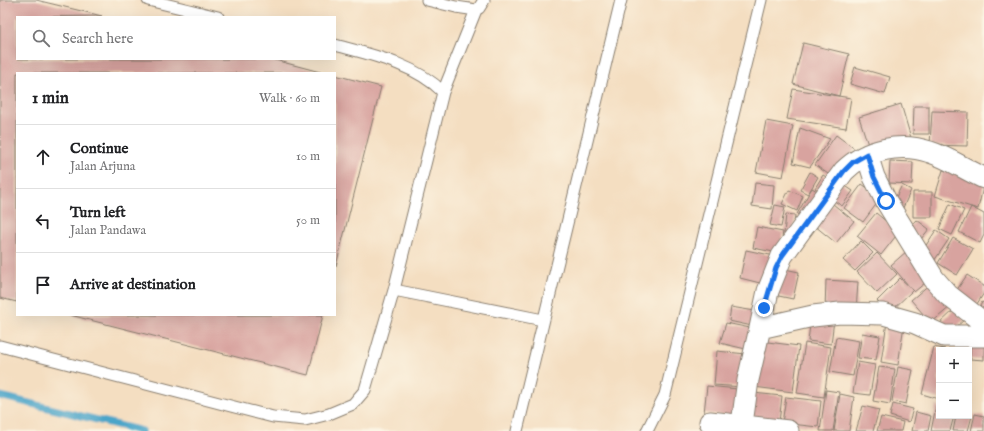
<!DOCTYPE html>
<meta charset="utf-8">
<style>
:root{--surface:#fff;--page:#f6f6f6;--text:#202124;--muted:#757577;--line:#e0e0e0}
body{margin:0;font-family:"IM FELL English",serif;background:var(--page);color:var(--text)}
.controls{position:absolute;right:12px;bottom:12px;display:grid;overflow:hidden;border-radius:0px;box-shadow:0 4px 16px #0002}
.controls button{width:36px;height:36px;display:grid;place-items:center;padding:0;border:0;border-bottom:1px solid var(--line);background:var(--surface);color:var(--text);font:20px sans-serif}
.stop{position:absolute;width:12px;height:12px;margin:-9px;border:3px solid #1a73e8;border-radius:50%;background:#fff}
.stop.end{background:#1a73e8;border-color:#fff;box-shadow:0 1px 4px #0008}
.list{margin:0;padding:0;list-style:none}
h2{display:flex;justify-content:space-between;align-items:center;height:52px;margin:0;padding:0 16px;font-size:17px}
h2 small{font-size:13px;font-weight:400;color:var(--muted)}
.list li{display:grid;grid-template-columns:26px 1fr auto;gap:12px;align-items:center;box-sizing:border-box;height:64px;padding:0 16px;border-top:1px solid var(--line)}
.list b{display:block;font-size:15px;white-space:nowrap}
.list p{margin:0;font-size:13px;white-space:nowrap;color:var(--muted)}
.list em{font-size:13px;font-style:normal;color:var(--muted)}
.icon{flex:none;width:22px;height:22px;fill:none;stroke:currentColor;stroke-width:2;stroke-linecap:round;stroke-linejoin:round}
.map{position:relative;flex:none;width:984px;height:431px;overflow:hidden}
.search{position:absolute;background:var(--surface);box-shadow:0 4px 16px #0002;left:16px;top:16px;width:320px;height:44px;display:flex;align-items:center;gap:10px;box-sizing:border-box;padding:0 14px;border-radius:0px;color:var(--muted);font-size:15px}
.panel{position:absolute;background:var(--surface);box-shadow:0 4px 16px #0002;left:16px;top:72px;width:320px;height:244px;border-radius:0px}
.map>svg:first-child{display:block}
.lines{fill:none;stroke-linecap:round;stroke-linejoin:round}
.stream{stroke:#4ba5c9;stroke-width:7}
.building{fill:#d8a39f}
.lane-casing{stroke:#887d6e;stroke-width:13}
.street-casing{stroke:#887d6e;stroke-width:23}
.lane{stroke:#fff;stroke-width:11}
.street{stroke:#fff;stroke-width:21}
.route{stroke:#1a73e8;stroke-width:5}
</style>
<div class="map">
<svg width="984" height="431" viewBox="0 0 984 431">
<rect width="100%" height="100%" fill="#fcf5e5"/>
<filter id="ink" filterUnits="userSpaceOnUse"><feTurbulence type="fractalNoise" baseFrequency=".025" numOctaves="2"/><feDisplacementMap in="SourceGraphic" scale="8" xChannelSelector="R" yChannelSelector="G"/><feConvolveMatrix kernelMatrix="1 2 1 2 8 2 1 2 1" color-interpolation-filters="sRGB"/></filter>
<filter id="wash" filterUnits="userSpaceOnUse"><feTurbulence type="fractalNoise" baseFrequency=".012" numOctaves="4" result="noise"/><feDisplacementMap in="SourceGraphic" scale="16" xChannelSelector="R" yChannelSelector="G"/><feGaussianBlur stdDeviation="0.9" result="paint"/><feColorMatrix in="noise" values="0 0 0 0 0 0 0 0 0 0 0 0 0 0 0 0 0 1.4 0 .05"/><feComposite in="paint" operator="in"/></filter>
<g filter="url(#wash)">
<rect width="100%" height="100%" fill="#f4dec1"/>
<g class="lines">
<path class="stream" d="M0,396L142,431"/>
</g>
<g id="blocks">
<path class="building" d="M0,0H36L102,16L17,17V59H271L324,73H17V302L0,298Z
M803,43L849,54L839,96L793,84Z
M855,67L890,77L885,94L850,84Z
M335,75L381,87L336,266H335Z
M793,89L851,98L846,128L787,119Z
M901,104L911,138L870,151L859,117Z
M914,106H929V134H913Z
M932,111L968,112L967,146L930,145Z
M766,121L793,126L783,177L756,172Z
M800,128L830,139L810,167L793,163Z
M836,135L855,149L834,178L815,165Z
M890,161L913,162L912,184L889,183Z
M943,170L984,183L978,209L935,196Z
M810,172L818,177L808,194L800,190Z
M823,175L833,181L824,194L815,188Z
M755,183L774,185L772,209L752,206Z
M841,183L853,191L842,206L830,198Z
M862,184L881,198L863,222L844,208Z
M902,185L911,190L902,210L892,205Z
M812,188L822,194L807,219L797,214Z
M789,190L803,196L797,211L782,204Z
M913,192H932V217H913Z
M833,204L854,221L836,243L815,226Z
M950,204L964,210L952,235L939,229Z
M775,205L785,207L781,227L770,225Z
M971,207L984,214V235L980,243L959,232Z
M876,213L899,232L881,255L857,236Z
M786,214L795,215L793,235L784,234Z
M917,220L929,229L921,239L908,228Z
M757,227L783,232L779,253L753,248Z
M936,230L949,239L934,261L921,253Z
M953,238L973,249L957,275L938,263Z
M861,241L873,253L855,271L843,260Z
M746,250L775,256L768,285L740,278Z
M907,251L931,278L914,292L891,265Z
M877,253L897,274L877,293L857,272Z
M780,268L799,272L793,299L774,295Z
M967,275L984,286V293L975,307L954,294Z
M900,278L913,290L889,313L877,301Z
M826,280L858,282L856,311L825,309Z
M931,283L951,306L931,323L911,300Z
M982,302L984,303V316L977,313Z
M731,307L755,311L752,326L729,321Z
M954,310L964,320L948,334L939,324Z
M70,315H323L308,375Z
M811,317L834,320L831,344L808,341Z
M887,322L904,325L898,365L881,362Z
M726,323L755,329L750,350L720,343Z
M862,333L880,336L876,360L858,358Z
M836,337L859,341L853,376L830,372Z
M760,341L799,346L793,392L754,387Z
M971,342L984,343V360L970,359Z
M805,343L831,347L824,397L797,393Z
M934,347L945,349L939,350V399L922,394Z
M717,351L746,354L743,387L714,385Z
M858,362L875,365L870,395L853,393Z
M879,367L895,369L890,404L873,401Z
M898,367L913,370L906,404L892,401Z
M707,386L738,389L735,416L704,413Z
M826,390L839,392L833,431H820Z
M753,393L782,396L779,423L750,420Z
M840,394L854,397L849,431H834Z
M786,397L821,401L818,427L782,423Z
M893,404L913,409L909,422L890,416Z
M863,406L879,410L873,431H856Z
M936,406L939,407V416H954L950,431H931Z
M916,412L931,416L928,431H912Z
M975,414L984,416V431H971Z
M969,415L972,416L968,431H953L956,416Z
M881,417L903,422L901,431H877Z"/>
</g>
</g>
<g filter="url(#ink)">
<use href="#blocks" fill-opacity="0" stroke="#887d6e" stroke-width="1"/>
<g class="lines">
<g class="lane-casing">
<path id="lane" d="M148,0L218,17
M427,0L456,7L476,10
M443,92L476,10L479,8L484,0
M394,290L543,320
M0,346L273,417L305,420L329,414L353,404L365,390L394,290L443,92C415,64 372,55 335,45
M517,431L621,0
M647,431L665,395L761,0"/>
</g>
<g class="street-casing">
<path id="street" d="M867,155L874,177L886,201L934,279L948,295L984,323
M760,328L813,316L840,313L883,314L915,323L944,336H984
M710,422L788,431
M741,431L748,380L760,328L768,291L782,256L844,171C866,149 901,142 930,152C949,158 966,170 984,178"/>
</g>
<use href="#lane" class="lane"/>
<use href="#street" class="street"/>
</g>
</g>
<g class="lines" filter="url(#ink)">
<path class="route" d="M764,308L776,268L782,256L844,171L853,162L867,154L874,177L886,201"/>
</g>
</svg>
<div class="controls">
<button>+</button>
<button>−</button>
</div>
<div class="stop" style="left:886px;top:201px"></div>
<div class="stop end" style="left:764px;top:308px"></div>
<div class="search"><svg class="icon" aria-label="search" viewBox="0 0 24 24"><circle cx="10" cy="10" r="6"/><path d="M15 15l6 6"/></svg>Search here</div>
<section class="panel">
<h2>1 min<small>Walk · 60 m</small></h2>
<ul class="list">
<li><svg class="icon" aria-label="ahead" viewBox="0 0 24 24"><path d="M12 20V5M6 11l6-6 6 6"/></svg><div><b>Continue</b><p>Jalan Arjuna</p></div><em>10 m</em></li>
<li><svg class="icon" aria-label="left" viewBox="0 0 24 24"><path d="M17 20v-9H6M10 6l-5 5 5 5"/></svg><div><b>Turn left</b><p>Jalan Pandawa</p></div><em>50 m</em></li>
<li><svg class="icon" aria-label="arrive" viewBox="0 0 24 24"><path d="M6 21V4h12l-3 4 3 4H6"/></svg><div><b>Arrive at destination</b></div></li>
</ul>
</section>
</div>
